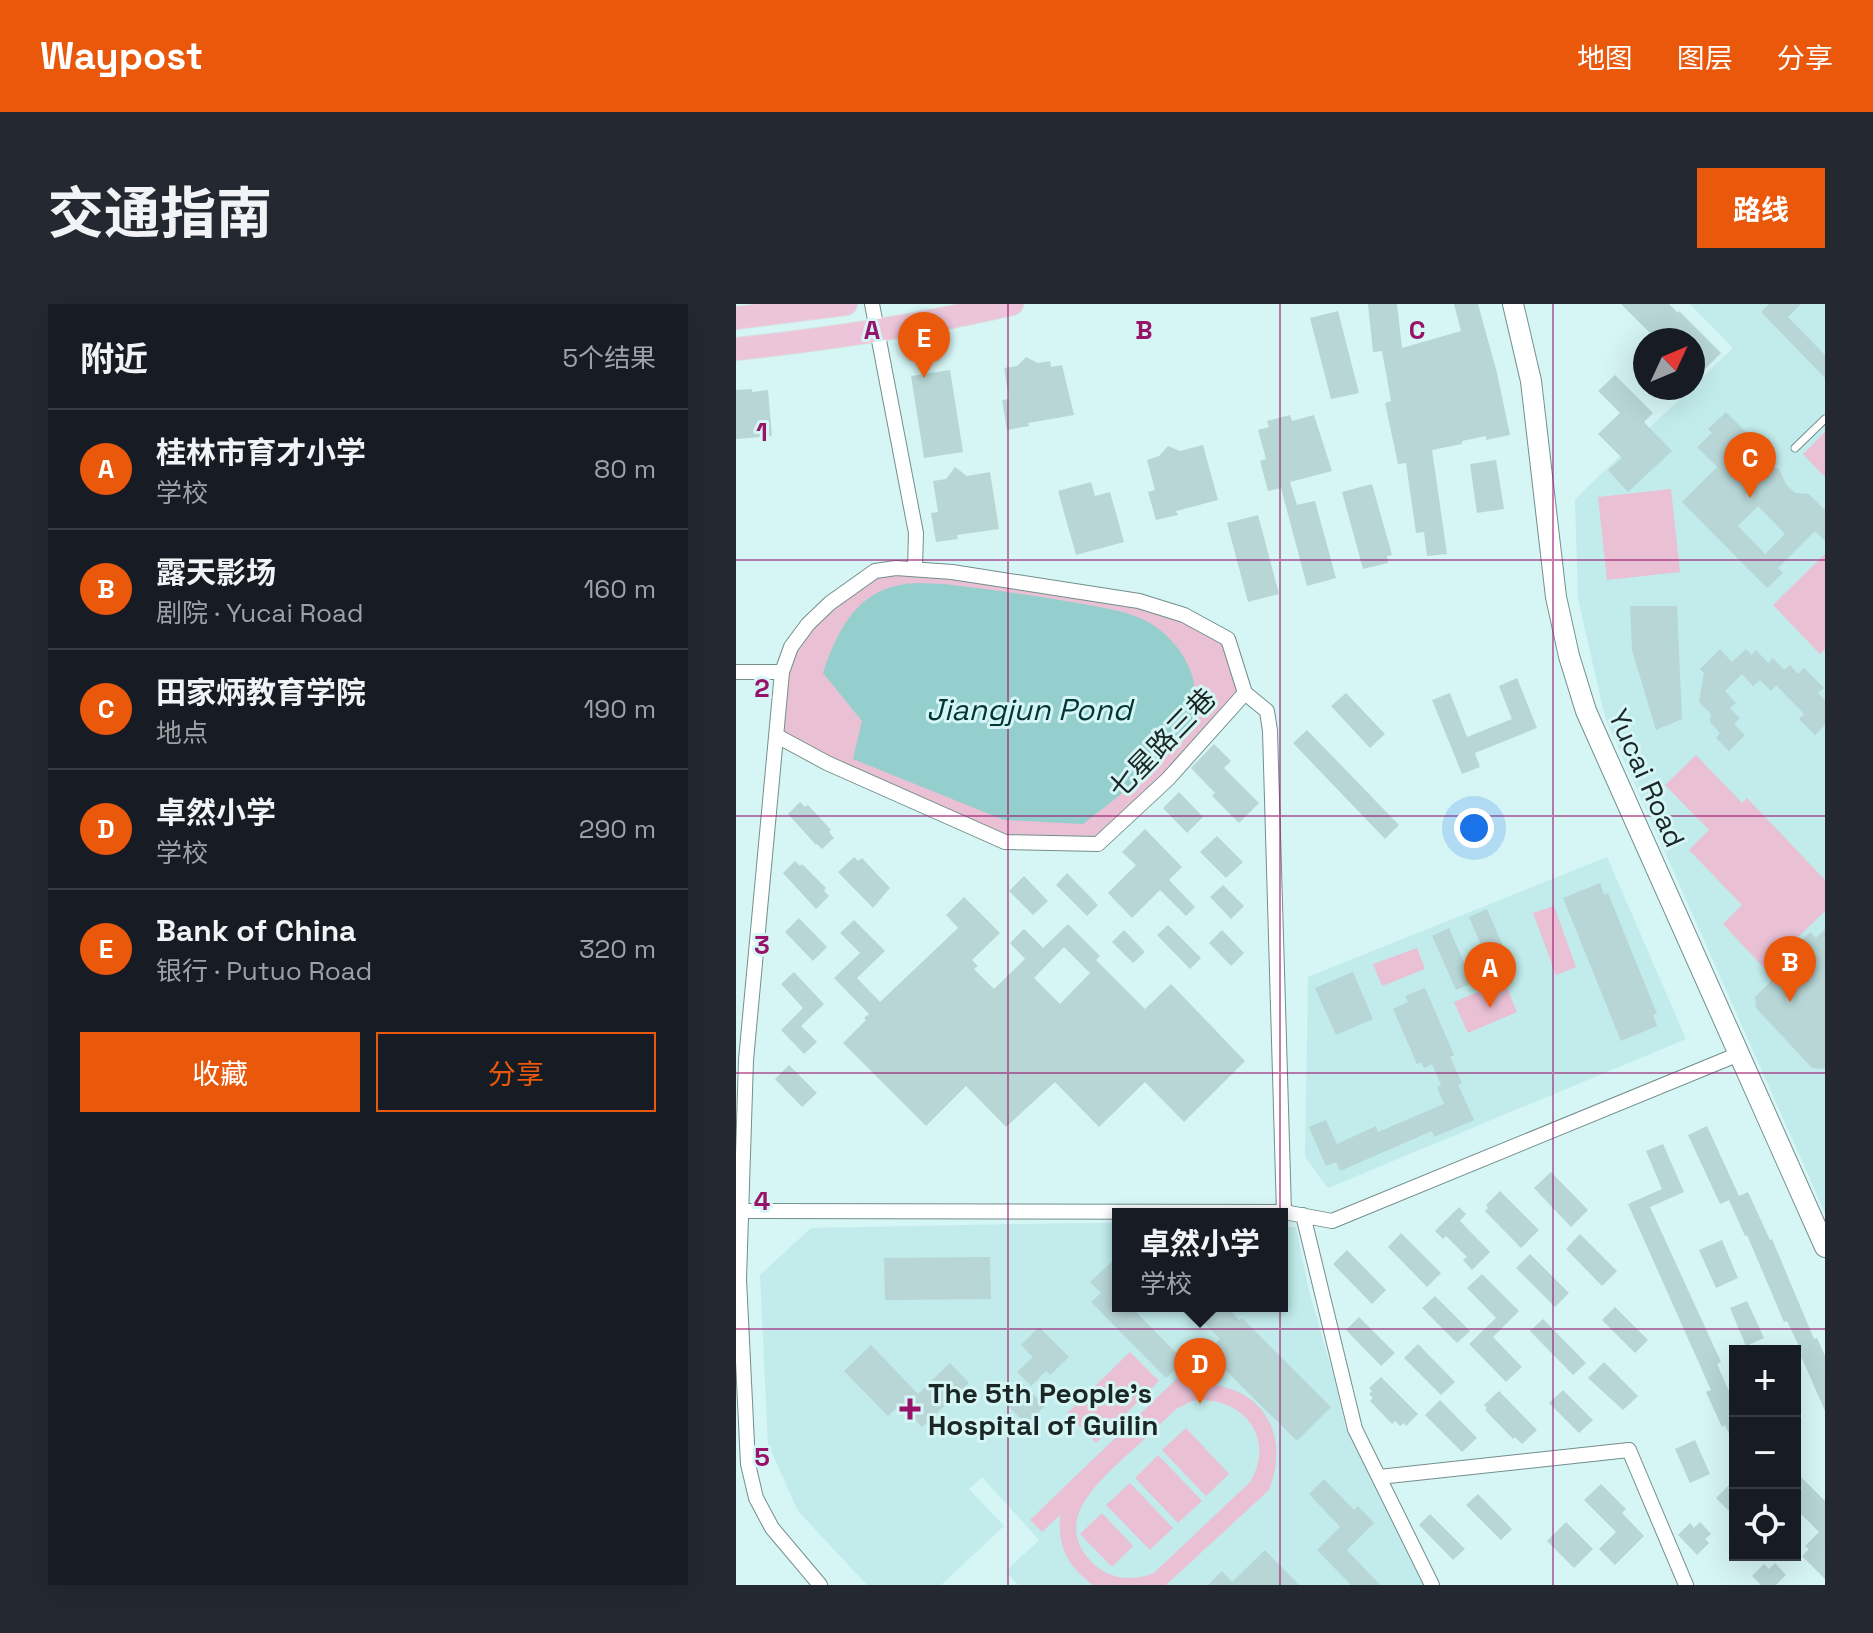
<!DOCTYPE html>
<html lang="zh">
<meta charset="utf-8">
<style>
:root{--surface:#171b24;--page:#242831;--text:#f1f3f6;--muted:#9ea1a6;--line:#363941;--accent:#ea580c}
body{margin:0;font-family:"Space Grotesk","Noto Sans SC",sans-serif;background:var(--page);color:var(--text)}
.controls{position:absolute;right:24px;bottom:24px;display:grid;overflow:hidden;border-radius:0px;box-shadow:0 8px 32px #0002}
.controls button{width:72px;height:72px;display:grid;place-items:center;padding:0;border:0;border-bottom:2px solid var(--line);background:var(--surface);color:var(--text);font:40px sans-serif}
.compass{position:absolute;left:897px;top:24px;width:72px;height:72px;border-radius:50%;background:var(--surface);box-shadow:0 8px 32px #0002;rotate:46deg}
.you{position:absolute;left:738px;top:524px;width:28px;height:28px;margin:-20px;border:6px solid #fff;border-radius:50%;background:#1a73e8;box-shadow:0 0 0 12px #1a73e833}
.badge{display:grid;place-items:center;width:52px;height:52px;border-radius:50%;background:var(--accent);color:#fff;font-size:26px;font-weight:700}
.pin{position:absolute;translate:-50% -66px;filter:drop-shadow(0 2px 4px #0008)}
.pin::after{content:'';position:absolute;top:42px;width:28px;height:24px;background:inherit;clip-path:polygon(0 0,100% 0,50% 100%)}
.popup{position:absolute;left:376px;top:904px;width:176px;height:104px;box-sizing:border-box;display:grid;place-content:center;border-radius:0px;background:var(--surface);filter:drop-shadow(0 2px 6px #0005);font-size:26px;white-space:nowrap;color:var(--muted)}
.popup b{font-size:30px;color:var(--text)}
.popup::after{content:'';position:absolute;left:50%;top:100%;margin-left:-16px;border:16px solid transparent;border-top-color:var(--surface)}
.list{margin:0;padding:0;list-style:none}
h2{display:flex;justify-content:space-between;align-items:center;height:104px;margin:0;padding:0 32px;font-size:34px}
h2 small{font-size:26px;font-weight:400;color:var(--muted)}
.list li{display:grid;grid-template-columns:52px 1fr auto;gap:24px;align-items:center;box-sizing:border-box;height:120px;padding:0 32px;border-top:2px solid var(--line)}
.list b{display:block;font-size:30px;white-space:nowrap}
.list p{margin:0;font-size:26px;white-space:nowrap;color:var(--muted)}
.list em{font-size:26px;font-style:normal;color:var(--muted)}
.actions{display:flex;gap:16px;padding:24px 32px}
.actions a{flex:1;padding:18px 0;border:2px solid var(--accent);border-radius:0px;text-align:center;font-size:28px;color:var(--accent)}
.actions .main{background:var(--accent);color:#fff}
.icon{flex:none;width:44px;height:44px;fill:none;stroke:currentColor;stroke-width:2;stroke-linecap:round;stroke-linejoin:round}
.map{position:relative;flex:none;width:1089px;height:1281px;overflow:hidden;border-radius:0px}
header{display:flex;align-items:center;gap:48px;box-sizing:border-box;height:112px;padding:0 40px;background:var(--accent);color:#fff}
header strong{font-size:38px}
nav{display:flex;gap:44px;margin-inline-start:auto;font-size:28px}
.intro{display:flex;align-items:center;justify-content:space-between;box-sizing:border-box;height:192px;padding:0 48px}
h1{margin:0;font-size:56px}
.button{padding:20px 36px;border-radius:0px;background:var(--accent);color:#fff;font-size:28px;font-weight:700}
main{display:flex;gap:48px;padding:0 48px}
aside{flex:1;background:var(--surface);border-radius:0px;box-shadow:0 8px 32px #0002}
.map>svg:first-child{display:block}
.built{fill:#c2ebeb}
.green{fill:#e9c0d4;fill-rule:evenodd}
.water{fill:#94cecd}
.building{fill:#b8d6d6;fill-rule:evenodd}
.lines{fill:none;stroke-linecap:round;stroke-linejoin:round}
.service-casing{stroke:#728f8e;stroke-width:9}
.minor-casing{stroke:#728f8e;stroke-width:16}
.secondary-casing{stroke:#728f8e;stroke-width:22}
.primary-casing{stroke:#dbdcdc;stroke-width:24}
.service{stroke:#fff;stroke-width:7}
.minor{stroke:#fff;stroke-width:14}
.secondary{stroke:#fff;stroke-width:20}
.primary{stroke:#edc5da;stroke-width:22}
.grid{fill:none;stroke:#97136a;stroke-width:2;stroke-opacity:0.55}
.poi-dot{fill:#97136a;stroke:#d6f5f5;stroke-width:3}
.labels{text-anchor:middle;dominant-baseline:central;stroke-width:6;stroke-linejoin:round;paint-order:stroke}
.street-label{font-size:28px;fill:#1b2727;stroke:#d6f5f5}
.poi-label{font-size:28px;font-weight:bold;fill:#1b2727;stroke:#d6f5f5;text-anchor:start}
.water-label{font-size:30px;font-style:italic;fill:#003637;stroke:#d6f5f5}
.grid-label{font-size:26px;text-anchor:middle;font-weight:bold;fill:#97136a;stroke:#d6f5f5;stroke-width:6;stroke-linejoin:round;paint-order:stroke}
</style>
<header>
<strong>Waypost</strong>
<nav><a>地图</a><a>图层</a><a>分享</a></nav>
</header>
<div class="intro"><h1>交通指南</h1><a class="button">路线</a></div>
<main>
<aside>
<h2>附近<small>5个结果</small></h2>
<ul class="list">
<li><span class="badge">A</span><div><b>桂林市育才小学</b><p>学校</p></div><em>80 m</em></li>
<li><span class="badge">B</span><div><b>露天影场</b><p>剧院 · Yucai Road</p></div><em>160 m</em></li>
<li><span class="badge">C</span><div><b>田家炳教育学院</b><p>地点</p></div><em>190 m</em></li>
<li><span class="badge">D</span><div><b>卓然小学</b><p>学校</p></div><em>290 m</em></li>
<li><span class="badge">E</span><div><b>Bank of China</b><p>银行 · Putuo Road</p></div><em>320 m</em></li>
</ul>
<div class="actions"><a class="main">收藏</a><a>分享</a></div>
</aside>
<div class="map">
<svg width="1089" height="1281" viewBox="0 0 1089 1281">
<rect width="100%" height="100%" fill="#d6f5f5"/>
<path class="built" d="M954,0H1089V909L869,413L842,295L839,195L997,44Z
M871,553L950,735L592,884L569,853L572,673Z
M340,919H382V1002H546V923H560L572,983L599,1078L609,1122L688,1281H282L270,1267L303,1236L246,1173L233,1185L268,1222L205,1281H131L62,1207L32,1140L24,971L75,924Z"/>
<path class="green" d="M1089,128V173L1067,150Z
M935,185L944,268L871,276L862,193Z
M1089,250V345L1084,350L1037,301Z
M160,264L403,297L492,335L509,389L362,540L269,538L41,432L55,343L118,281Z
M960,451L1006,499L1011,494L1089,576V607L1029,665L987,620L1006,601L953,546L973,526L929,481Z
M818,602L840,663L820,671L797,609Z
M681,644L689,665L646,682L637,660Z
M768,677L781,708L732,729L718,698Z
M394,1048L423,1077L360,1139L331,1109Z
M462,1054L474,1067L460,1080C523,1078 556,1127 533,1186L430,1281H357C331,1261 322,1244 324,1211L306,1228L294,1216ZM466,1096C511,1097 539,1137 514,1178L418,1269C399,1277 376,1276 360,1262C313,1220 360,1180 391,1151C408,1136 424,1120 440,1105L456,1097Z
M450,1124L493,1170L470,1192L426,1146Z
M422,1151L466,1197L442,1219L399,1174Z
M394,1179L437,1224L414,1246L370,1201Z
M366,1209L397,1242L376,1263L344,1230Z"/>
<path class="water" d="M208,280C252,285 296,291 341,299C363,303 386,306 406,315C431,326 453,353 458,379C461,396 461,411 451,426C427,460 380,494 347,520L268,516L117,455L126,417L87,369C100,330 119,289 164,281C178,278 194,280 208,280Z"/>
<path class="building" d="M632,0H661L666,44L725,27L718,0H742L761,69L774,131L750,136V132L726,137V140L696,146L711,250L691,252L688,228L680,229L670,159L662,160L649,99L655,97L646,47L637,48Z
M885,0H933L942,9L943,7L985,49L957,77V36H921Z
M1033,0H1065L1052,13L1089,51V74L1025,8Z
M602,7L623,89L595,95L574,14Z
M290,53L302,59L314,57L315,63L326,61L338,111L292,119L293,122L271,126L266,96L273,95L268,64L281,62Z
M214,66L227,148L188,154L175,72Z
M879,71L917,109L908,118L936,147L892,188L872,166L886,154L862,130L884,109L862,87Z
M16,85V88L32,86L36,132L0,135V86Z
M990,108L1017,135L1019,148L1029,159L1043,165L1050,180L1059,189L1073,190L1089,206V237L1079,227L1042,264L1047,269L1031,284L946,198L981,163L961,143L976,129L972,125ZM1022,202L1049,230L1029,250L1002,222Z
M554,111L556,117L578,111L596,167L554,178L561,201L579,197L600,274L571,282L545,184L532,187L524,157L530,155L522,126L533,123L531,117Z
M467,141L482,196L440,207L442,211L420,216L412,188L419,186L411,156L423,152L432,142L444,147Z
M760,156L768,205L741,209L734,160Z
M219,163L231,172L254,168L263,225L221,231L222,235L200,238L195,209L202,208L197,177L210,175Z
M355,178L359,192L374,188L388,238L340,251L322,187Z
M636,180L656,251L651,252L652,259L627,265L606,188Z
M522,211L543,290L512,298L491,219Z
M894,302H941L946,415L920,426L896,346Z
M984,345L996,358L1010,345L1016,351L1020,346L1032,359L1037,354L1048,366L1054,361L1062,370L1068,364L1088,384L1082,389L1089,396V421L1079,431L1063,415L1068,410L1040,381L1035,387L1024,376L1017,382L1006,370L989,387L1000,399L994,404L1004,414L998,420L1009,431L993,447L980,434L984,429L974,418L975,410L963,398L968,369L964,365Z
M781,374L801,424L739,449L744,463L726,470L696,396L714,389L731,433L776,415L763,382Z
M610,389L649,430L634,444L595,402Z
M571,426L663,521L649,535L557,439Z
M478,440L495,457L488,464L523,499L503,519L476,492L479,489L455,464Z
M443,488L467,513L451,529L427,504Z
M64,498L69,503L72,501L95,526L93,528L98,534L86,545L81,540L80,541L52,510Z
M409,525L446,563L433,576L459,603L450,612L424,586L396,614L372,589L400,561L386,548Z
M481,532L507,558L490,574L464,548Z
M118,553L122,557L126,554L154,584L137,604L102,568Z
M59,557L64,562L66,560L90,584L88,587L93,592L80,605L47,569Z
M331,569L362,601L351,612L320,581Z
M288,572L312,597L297,611L273,587Z
M864,579L868,591L872,589L921,710L917,711L921,722L885,737L827,594Z
M487,581L508,602L495,615L474,593Z
M228,593L264,629L236,656L242,662L238,665L258,685L289,655L274,639L288,625L307,644L332,620L364,652L360,656L409,705L435,680L509,757L448,818L409,778L363,823L319,778L270,823L230,782L190,822L107,739L130,716L128,714L133,710L98,674L124,649L104,629L118,616L149,647L121,674L144,698L222,624L210,611ZM328,643L354,669L324,700L298,674Z
M751,605L775,661L757,669L733,613Z
M63,614L91,643L77,657L49,628Z
M432,621L465,654L454,665L421,631Z
M713,624L737,679L720,686L696,632Z
M1089,625V765L1076,764L1020,704L1019,693L1038,674L1033,669L1074,628L1080,634Z
M388,626L409,648L397,659L376,638Z
M486,626L508,649L495,662L473,639Z
M58,668L88,700L65,722L81,738L68,750L45,726L67,704L45,680Z
M617,668L637,715L600,731L579,684Z
M689,684L718,751L714,753L726,779L722,781L738,816L698,833L696,827L604,867L600,858L590,862L573,823L590,816L601,840L640,822L642,828L708,800L701,783L705,781L696,760L688,764L685,758L681,760L657,705L672,698L669,692Z
M53,761L81,789L66,803L39,775Z
M971,822L1003,892L1012,888L1034,936L1036,935L1078,1035L1081,1034L1089,1052V1107L1064,1050L1066,1049L1051,1017L1048,1018L1011,931L1009,932L993,896L984,900L952,831Z
M927,840L948,888L914,903L985,1058L981,1060L999,1101V1143L989,1121L986,1123L970,1088L975,1086L892,900L926,885L910,847Z
M815,868L852,906L835,923L798,884Z
M764,887L803,926L785,944L749,907L752,904L750,901Z
M723,903L730,910L724,917L754,948L736,966L727,956L731,953L710,932L707,935L699,927Z
M665,929L705,969L691,983L652,943Z
M844,930L881,967L866,982L830,945Z
M986,936L1002,974L980,984L963,946Z
M611,946L650,986L636,1000L597,960Z
M794,950L833,989L819,1003L780,964Z
M382,952V1002H394L448,1057L430,1074L355,998L365,989L354,978Z
M254,953L255,995L149,996L148,954Z
M746,970L783,1007L757,1033L786,1063L770,1078L733,1040L760,1014L731,984Z
M699,992L734,1027L721,1039L686,1004Z
M1011,997L1028,1034L1010,1042L994,1004Z
M452,1002H490L503,1016L506,1014L595,1103L561,1137L471,1048L484,1035Z
M879,1003L912,1036L899,1049L866,1016Z
M623,1013L659,1049L645,1062L610,1026Z
M807,1015L850,1059L837,1071L794,1027Z
M303,1023L333,1053L314,1071L310,1067L295,1082L281,1068L297,1053L285,1041Z
M682,1040L719,1078L705,1091L668,1054Z
M135,1041L182,1090L214,1059L233,1079L186,1123L164,1101L152,1112L108,1067Z
M868,1058L902,1092L887,1106L852,1074Z
M645,1073L682,1110L670,1122L668,1119L664,1122L659,1117L656,1120L634,1097L637,1094L633,1090L636,1087L633,1084Z
M287,1080L309,1102L290,1120L268,1098Z
M827,1086L857,1116L843,1129L813,1099Z
M763,1087L801,1126L786,1140L779,1133L777,1135L749,1106L751,1104L748,1101Z
M704,1096L741,1134L726,1148L689,1111Z
M959,1136L974,1170L954,1179L939,1145Z
M1059,1167L1089,1197V1275L1066,1252L1073,1245L1069,1242L1083,1228L1059,1204Z
M588,1175L618,1206L622,1202L638,1219L611,1246L644,1281H615L581,1246L604,1223L573,1190Z
M865,1180L890,1205L886,1209L908,1232L879,1261L863,1245L880,1228L848,1196Z
M993,1181L999,1187V1213L980,1194Z
M742,1190L776,1225L765,1236L730,1201Z
M694,1210L729,1245L717,1256L683,1221Z
M830,1218L857,1245L838,1264L811,1237Z
M964,1218L975,1230L969,1235L973,1239L961,1251L942,1231L954,1219L958,1224Z
M529,1246L563,1281H472L486,1267L496,1278Z
M1039,1259L1050,1271L1040,1281H1025L1016,1272L1028,1260L1033,1265Z"/>
<g class="lines">
<g class="service-casing">
<path id="service" d="M1059,144L1089,115"/>
</g>
<g class="minor-casing">
<path id="minor" d="M136,0L180,229L179,264
M0,368H46L55,343L72,320L94,299L139,267L160,264L216,268L403,297L448,311L492,335L509,389L432,475L362,540L269,538L91,459L41,432
M509,389L531,407L534,427L548,908
M5,907L548,908L596,917L1003,750
M567,911L619,1125L696,1281
M0,975H3L12,1160L20,1194L36,1224L84,1281
M3,975L10,756L46,368
M643,1173L893,1146L950,1281"/>
</g>
<g class="secondary-casing">
<path id="secondary" d="M777,0L795,77L820,293L833,352L850,407L1089,943"/>
</g>
<g class="primary-casing">
<path id="primary" d="M0,14L110,0
M0,45C93,35 186,21 276,0"/>
</g>
<use href="#service" class="service"/>
<use href="#minor" class="minor"/>
<use href="#secondary" class="secondary"/>
<use href="#primary" class="primary"/>
</g>
<path class="grid" d="M272,0V1281M544,0V1281M817,0V1281M0,256H1089M0,512H1089M0,769H1089M0,1025H1089"/>
<path class="poi-dot" d="M170 1093h8v8h8v8h-8v8h-8v-8h-8v-8h8z"/>
<g class="labels">
<g class="street-label">
<text transform="translate(426 439) rotate(-46)">七星路三巷</text>
<text transform="translate(911 474) rotate(66)">Yucai Road</text>
</g>
<g class="poi-label">
<text x="192" y="1089">The 5th People's<tspan x="192" dy="32">Hospital of Guilin</tspan></text>
</g>
<g class="water-label">
<text x="293" y="405">Jiangjun Pond</text>
</g>
</g>
<g class="grid-label">
<text x="136" y="35">A</text>
<text x="408" y="35">B</text>
<text x="681" y="35">C</text>
<text x="26" y="137">1</text>
<text x="26" y="393">2</text>
<text x="26" y="650">3</text>
<text x="26" y="906">4</text>
<text x="26" y="1162">5</text>
</g>
</svg>
<div class="controls">
<button>+</button>
<button>−</button>
<button><svg class="icon" aria-label="locate" viewBox="0 0 24 24"><circle cx="12" cy="12" r="6"/><path d="M12 2v4M12 18v4M2 12h4M18 12h4"/></svg></button>
</div>
<svg class="compass" viewBox="-18 -18 36 36"><path d="M0-13l5 13h-10z" fill="#e53935"/><path d="M0 13l5-13h-10z" fill="#9ea1a6"/></svg>
<div class="you"></div>
<div class="pin badge" style="left:754px;top:704px">A</div>
<div class="pin badge" style="left:1054px;top:698px">B</div>
<div class="pin badge" style="left:1014px;top:194px">C</div>
<div class="pin badge" style="left:464px;top:1100px">D</div>
<div class="popup"><b>卓然小学</b>学校</div>
<div class="pin badge" style="left:188px;top:74px">E</div>
</div>
</main>
